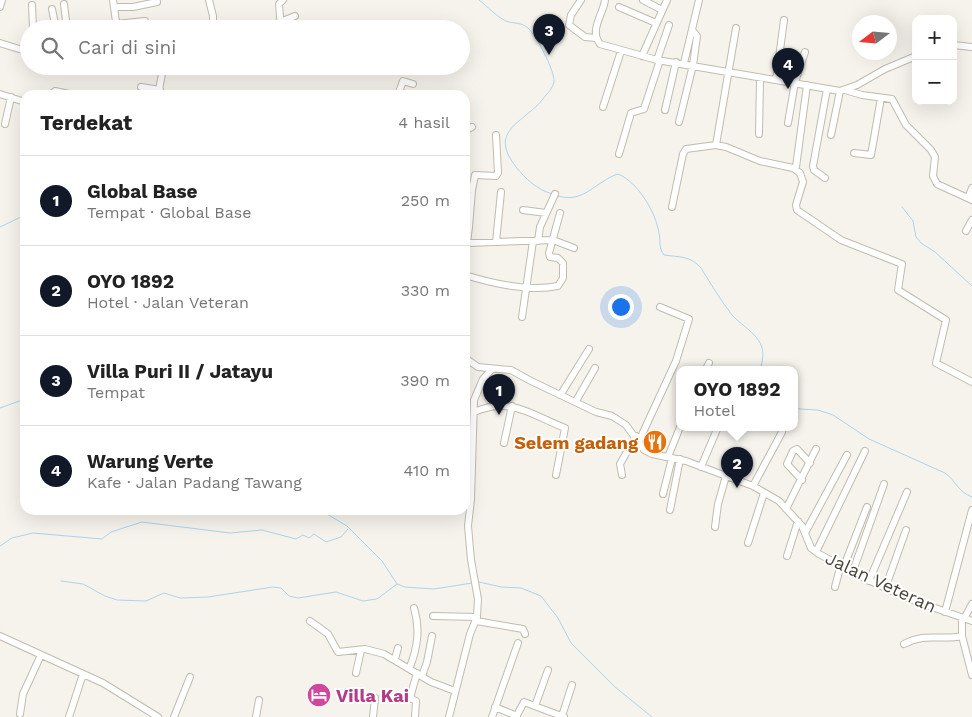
<!DOCTYPE html>
<html lang="id">
<meta charset="utf-8">
<style>
:root{--surface:#fff;--page:#f6f6f6;--text:#222;--muted:#767676;--line:#e0e0e0;--accent:#111827}
body{margin:0;font-family:"Work Sans",sans-serif;background:var(--page);color:var(--text)}
.controls{position:absolute;right:15px;top:15px;display:grid;overflow:hidden;border-radius:10px;box-shadow:0 5px 20px #0002}
.controls button{width:45px;height:45px;display:grid;place-items:center;padding:0;border:0;border-bottom:1px solid var(--line);background:var(--surface);color:var(--text);font:25px sans-serif}
.compass{position:absolute;left:852px;top:15px;width:45px;height:45px;border-radius:50%;background:var(--surface);box-shadow:0 5px 20px #0002;rotate:254deg}
.you{position:absolute;left:620px;top:306px;width:18px;height:18px;margin:-12px;border:4px solid #fff;border-radius:50%;background:#1a73e8;box-shadow:0 0 0 8px #1a73e833}
.badge{display:grid;place-items:center;width:32px;height:32px;border-radius:50%;background:var(--accent);color:#fff;font-size:16px;font-weight:700}
.pin{position:absolute;translate:-50% -41px;filter:drop-shadow(0 1px 2px #0008)}
.pin::after{content:'';position:absolute;top:26px;width:18px;height:15px;background:inherit;clip-path:polygon(0 0,100% 0,50% 100%)}
.popup{position:absolute;left:676px;top:366px;width:122px;height:65px;box-sizing:border-box;display:grid;place-content:center;border-radius:10px;background:var(--surface);filter:drop-shadow(0 1px 4px #0005);font-size:16px;white-space:nowrap;color:var(--muted)}
.popup b{font-size:19px;color:var(--text)}
.popup::after{content:'';position:absolute;left:50%;top:100%;margin-left:-10px;border:10px solid transparent;border-top-color:var(--surface)}
.list{margin:0;padding:0;list-style:none}
h2{display:flex;justify-content:space-between;align-items:center;height:65px;margin:0;padding:0 20px;font-size:21px}
h2 small{font-size:16px;font-weight:400;color:var(--muted)}
.list li{display:grid;grid-template-columns:32px 1fr auto;gap:15px;align-items:center;box-sizing:border-box;height:90px;padding:0 20px;border-top:1px solid var(--line)}
.list b{display:block;font-size:19px;white-space:nowrap}
.list p{margin:0;font-size:16px;white-space:nowrap;color:var(--muted)}
.list em{font-size:16px;font-style:normal;color:var(--muted)}
.icon{flex:none;width:28px;height:28px;fill:none;stroke:currentColor;stroke-width:2;stroke-linecap:round;stroke-linejoin:round}
.map{position:relative;flex:none;width:972px;height:717px;overflow:hidden}
.search{position:absolute;background:var(--surface);box-shadow:0 5px 20px #0002;left:20px;top:20px;width:450px;height:55px;display:flex;align-items:center;gap:12px;box-sizing:border-box;padding:0 18px;border-radius:28px;color:var(--muted);font-size:19px}
.panel{position:absolute;background:var(--surface);box-shadow:0 5px 20px #0002;left:20px;top:90px;width:450px;height:425px;border-radius:15px}
.map>svg:first-child{display:block}
.lines{fill:none;stroke-linecap:round;stroke-linejoin:round}
.stream{stroke:#a9d4f2;stroke-width:1}
.minor-casing{stroke:#c2bbae;stroke-width:8}
.minor{stroke:#fff;stroke-width:6}
.labels{text-anchor:middle;dominant-baseline:central;stroke-width:4;stroke-linejoin:round;paint-order:stroke}
.food-label{font-size:18px;font-weight:bold;fill:#c56008;stroke:#fff;text-anchor:end}
.street-label{font-size:18px;fill:#4b4439;stroke:#fff}
.hotel-label{font-size:18px;font-weight:bold;fill:#b23c85;stroke:#fff;text-anchor:start}
</style>
<div class="map">
<svg width="972" height="717" viewBox="0 0 972 717">
<rect width="100%" height="100%" fill="#f6f3ec"/>
<g class="lines">
<path class="stream" d="M479,0C487,6 497,17 506,21C514,24 521,22 528,28C536,35 555,71 554,82C553,87 549,92 546,95C527,123 486,128 516,167C526,179 536,189 552,194
M558,196C584,204 596,181 618,174C638,182 656,213 659,233C661,242 658,247 664,255C679,257 691,256 701,268C711,284 721,301 732,315C749,333 771,339 760,369
M902,207L913,221L916,237L921,243L935,252L972,286
M0,227L25,215
M794,405L799,409L818,410L833,415L869,439L945,473C956,481 958,492 972,497
M0,408L25,399
M315,510L327,514L347,526L382,561L397,584L405,587L434,589L472,583
M0,546L12,538L33,533L102,539L111,532L142,522L230,533L262,530L296,539L303,535L309,538L314,534L326,542L341,537L348,529
M61,581L83,584L105,596L117,600L146,601L164,593L180,598L208,597L273,587L281,588L289,596L298,598L336,592L363,601L377,599L397,584
M479,582L501,587L521,588L541,596L558,618L571,643L615,687L652,717"/>
<g class="minor-casing">
<path id="minor" d="M113,0L117,29
M209,0L213,16V29
M581,0L571,15L569,25L585,37L596,38
M605,0C603,15 589,30 600,44L657,60L840,91L857,85L885,69L916,56
M643,0L662,10
M64,4L67,29
M32,5L33,29
M0,7L2,0
M114,7H133L157,2
M619,7L656,23
M52,9L56,29
M280,22L295,16
M116,24L145,21
M281,29L279,4L283,0
M0,43L29,52
M953,45L972,47
M642,56L667,0
M657,60L669,25
M684,63L699,0
M90,66L94,70L106,66
M158,66L162,74L158,95
M161,69L169,66
M776,80L784,20
M141,87L160,90
M845,90L862,95L892,99L906,125L931,150L935,157L933,176L937,184L972,200
M0,94L25,102
M50,95L55,91L74,95
M398,95L403,81L413,84
M603,107L621,51
M665,110L676,62
M679,122L693,65L697,36L692,30
M788,123L795,82L805,52
M5,124L11,97
M465,131L472,127
M759,134L760,78
M831,135L840,91
M716,145L736,28
M854,153L871,155L881,98
M619,154L631,113L644,109L660,60
M796,167L807,85
M825,178L814,170L813,166L827,89
M465,189L472,190L469,227
M472,190L475,175L496,176L498,173L496,135
M968,198L972,188
M672,207L683,154L686,149L716,145L726,147L760,161L793,168L800,173L803,182L796,205L797,210L841,240L902,264L898,290L946,320L936,363L972,382
M523,210L546,213
M466,227H469L467,243
M966,231L972,220
M538,241L540,227L555,194
M496,242L501,192
M465,249L467,243L553,240L574,248
M465,275C494,284 528,292 558,286L563,278V263L558,258L550,257L549,253L560,213
M522,317L533,241
M465,358L478,367L511,370L531,381L596,412L612,416L626,425L644,450L652,454L686,461L753,486L779,501L802,526L811,548L819,554L864,578L912,600L972,621
M706,369L709,363
M561,394L589,349
M576,401L595,368
M474,412C511,396 531,415 565,428L556,475
M639,441L676,361L689,319L660,307
M504,443L512,406
M668,457L680,427
M701,467L718,427
M622,475L620,464L636,436
M802,480L787,464L793,451L797,449L810,463
M753,486L782,432L783,427
M663,494L672,458
M786,509L816,449
M670,510L680,459
M715,527L718,504L726,476
M806,531L847,455
M748,543L764,493
M816,552L865,451
M787,556L798,521
M844,566L867,507
M853,571L884,484
M869,581L907,492
M886,586L906,530
M835,587L841,564
M945,612L972,510
M433,616L477,617
M962,618V636L972,675
M964,619L972,604
M310,621L328,634L338,652L365,649L384,654L431,682L455,691
M476,621L523,629L525,634
M0,636L103,683L158,717
M904,644C926,632 940,641 962,636
M395,659L398,648
M410,667C418,646 420,629 414,608
M356,673L361,650
M422,676L427,662L432,636
M535,706L548,670
M495,707L517,716
M20,714L23,694L41,655
M562,716L572,685
M69,717L83,674
M174,717L190,677
M256,717L259,700
M373,717L375,698
M415,717L416,701L410,698L417,673
M449,717L470,634L477,617L478,599L471,560L468,526L471,499L474,400L483,379L492,369
M492,717L518,643
M516,717L524,702L564,717"/>
</g>
<use href="#minor" class="minor"/>
</g>
<defs>
<g id="restaurant-disc" transform="scale(1.25)"><circle r="9.5" fill="#e8710a" stroke="#fff"/><path d="M-5-6h1v4h1v-4h1v4h1v-4h1v5L-1.5 .5V6h-2V.5L-5-1ZM5-6V6H3V1.5H1.5Q1.5-4 5-6Z" fill="#fff"/></g>
<g id="hotel-disc" transform="scale(1.25)"><circle r="9.5" fill="#d1479c" stroke="#fff"/><path d="M-6-4.5h1.5V1H6V5H4.5V3h-9V5H-6ZM-4 0a1.8 1.8 0 1 1 3.6 0ZM.5 0V-2.5h3Q6-2.5 6 0Z" fill="#fff"/></g>
</defs>
<g fill-rule="evenodd">
<use href="#restaurant-disc" x="655" y="442"/>
<use href="#hotel-disc" x="319" y="695"/>
</g>
<g class="labels">
<g class="food-label">
<text x="638" y="442">Selem gadang</text>
</g>
<g class="street-label">
<text transform="translate(881 582) rotate(25)">Jalan Veteran</text>
</g>
<g class="hotel-label">
<text x="336" y="695">Villa Kai</text>
</g>
</g>
</svg>
<div class="controls">
<button>+</button>
<button>−</button>
</div>
<svg class="compass" viewBox="-18 -18 36 36"><path d="M0-13l5 13h-10z" fill="#e53935"/><path d="M0 13l5-13h-10z" fill="#767676"/></svg>
<div class="you"></div>
<div class="pin badge" style="left:499px;top:415px">1</div>
<div class="pin badge" style="left:737px;top:488px">2</div>
<div class="popup"><b>OYO 1892</b>Hotel</div>
<div class="pin badge" style="left:549px;top:55px">3</div>
<div class="pin badge" style="left:788px;top:89px">4</div>
<div class="search"><svg class="icon" aria-label="search" viewBox="0 0 24 24"><circle cx="10" cy="10" r="6"/><path d="M15 15l6 6"/></svg>Cari di sini</div>
<section class="panel">
<h2>Terdekat<small>4 hasil</small></h2>
<ul class="list">
<li><span class="badge">1</span><div><b>Global Base</b><p>Tempat · Global Base</p></div><em>250 m</em></li>
<li><span class="badge">2</span><div><b>OYO 1892</b><p>Hotel · Jalan Veteran</p></div><em>330 m</em></li>
<li><span class="badge">3</span><div><b>Villa Puri II / Jatayu</b><p>Tempat</p></div><em>390 m</em></li>
<li><span class="badge">4</span><div><b>Warung Verte</b><p>Kafe · Jalan Padang Tawang</p></div><em>410 m</em></li>
</ul>
</section>
</div>
